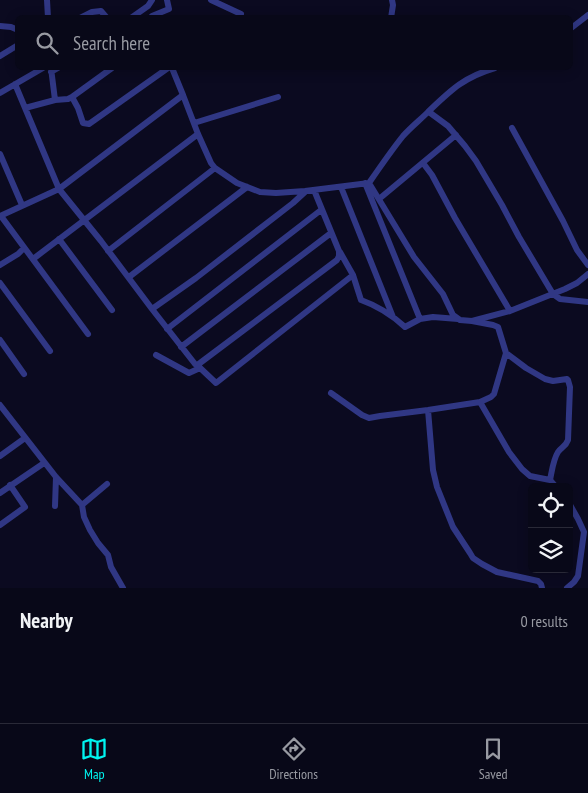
<!DOCTYPE html>
<style>
:root{--surface:#080818;--page:#111121;--text:#f1f3f6;--muted:#989aa2;--line:#292937;--accent:#00f4ef}
body{margin:0;font-family:"PT Sans Narrow",sans-serif;background:var(--page);color:var(--text)}
.controls{position:absolute;right:15px;bottom:15px;display:grid;overflow:hidden;border-radius:8px;box-shadow:0 2px 12px #0003}
.controls button{width:45px;height:45px;display:grid;place-items:center;padding:0;border:0;border-bottom:1px solid var(--line);background:var(--surface);color:var(--text);font:25px sans-serif}
.list{margin:0;padding:0;list-style:none}
h2{display:flex;justify-content:space-between;align-items:center;height:65px;margin:0;padding:0 20px;font-size:21px}
h2 small{font-size:16px;font-weight:400;color:var(--muted)}
.icon{flex:none;width:28px;height:28px;fill:none;stroke:currentColor;stroke-width:2;stroke-linecap:round;stroke-linejoin:round}
.map{position:relative;flex:none;width:588px;height:588px;overflow:hidden}
.search{position:absolute;background:var(--surface);box-shadow:0 2px 12px #0003;left:15px;right:15px;top:15px;height:55px;display:flex;align-items:center;gap:12px;box-sizing:border-box;padding:0 18px;border-radius:8px;color:var(--muted);font-size:19px}
.sheet{height:135px;background:var(--surface)}
nav{display:flex;justify-content:space-around;align-items:center;box-sizing:border-box;height:70px;border-top:1px solid var(--line);background:var(--surface);font-size:14px;color:var(--muted)}
nav a{display:grid;justify-items:center;gap:2px}
nav .on{color:var(--accent)}
.map>svg:first-child{display:block}
.lines{fill:none;stroke-linecap:round;stroke-linejoin:round}
.minor{stroke:#303784;stroke-width:6}
</style>
<div class="map">
<svg width="588" height="588" viewBox="0 0 588 588">
<rect width="100%" height="100%" fill="#0b0a20"/>
<g class="lines">
<path class="minor" d="M47,0L48,18
M211,0L241,14
M152,16L169,9L167,0
M80,18L92,12L101,11L107,18
M131,18L148,6L152,0
M391,18L393,5L392,0
M0,26L11,27L18,30
M570,29L588,15
M0,56L18,45
M51,68L55,100L68,99L72,97L112,68
M172,68L183,95
M51,72L58,68
M15,84L59,189L101,241L152,309L196,278L293,203L305,192
M0,93L43,68
M72,97L78,108L83,123L89,124L168,68
M25,108L55,100
M429,112L448,126L465,146L476,161L502,205L519,237L553,294L560,299L588,302
M194,123L278,97
M512,128L563,221L577,250L588,265
M0,154L22,205
M423,163L432,175L455,218L510,311
M365,183L420,319
M369,183L414,257L443,294L453,315L460,320L472,321L510,311L565,289L577,283L588,274
M341,187L393,317
M379,199L456,135
M0,216L59,189L183,95L198,134L211,163L215,168L237,183L260,192L276,193L305,191L369,183C380,167 391,151 403,136C411,127 420,120 428,112C451,90 464,77 495,68
M1,216L88,334
M59,239L112,310
M108,251L215,168
M33,259L198,134
M0,265L18,254L24,248
M353,275L361,300C378,306 392,315 405,327L420,319L433,317L458,319
M129,277L247,187
M0,283L50,351
M152,309L195,364L197,365L200,363L337,260L339,256V251L314,190
M167,329L321,210
M0,340L24,374
M181,347L331,233
M156,355L189,373L200,368
M197,365L216,383L353,275L340,252
M331,393L362,415L369,418L380,416L428,410L480,402L509,452L522,469L530,476L550,480C552,471 553,460 558,452C562,447 566,446 568,440L570,387L568,380L567,379L553,381L545,379L526,368L506,353L498,327L493,325L472,321
M480,402L491,397L494,394L506,353
M0,405L56,477L82,505L107,484
M428,410L433,470L437,487L453,527L470,553L473,558L482,564L497,572L538,581L541,584L542,588
M0,456L25,438
M550,480L556,487
M0,493L44,463
M82,505L84,517L90,530L98,543L108,555L111,567L123,588
M55,506L56,477
M0,525L25,507L10,485
M567,588L574,582L578,576L584,532L578,519L569,503"/>
</g>
</svg>
<div class="controls">
<button><svg class="icon" aria-label="locate" viewBox="0 0 24 24"><circle cx="12" cy="12" r="6"/><path d="M12 2v4M12 18v4M2 12h4M18 12h4"/></svg></button>
<button><svg class="icon" aria-label="layers" viewBox="0 0 24 24"><path d="M12 4l9 5-9 5-9-5zM3 14l9 5 9-5"/></svg></button>
</div>
<div class="search"><svg class="icon" aria-label="search" viewBox="0 0 24 24"><circle cx="10" cy="10" r="6"/><path d="M15 15l6 6"/></svg>Search here</div>
</div>
<section class="sheet">
<h2>Nearby<small>0 results</small></h2>
<ul class="list">
</ul>
</section>
<nav>
<a class="on"><svg class="icon" aria-label="map" viewBox="0 0 24 24"><path d="M3 6l6-2 6 2 6-2v14l-6 2-6-2-6 2zM9 4v14M15 6v14"/></svg>Map</a>
<a><svg class="icon" aria-label="directions" viewBox="0 0 24 24"><path d="M12 3l9 9-9 9-9-9zM9 14v-3h6M13 9l2 2-2 2"/></svg>Directions</a>
<a><svg class="icon" aria-label="saved" viewBox="0 0 24 24"><path d="M7 4h10v16l-5-4-5 4z"/></svg>Saved</a>
</nav>
